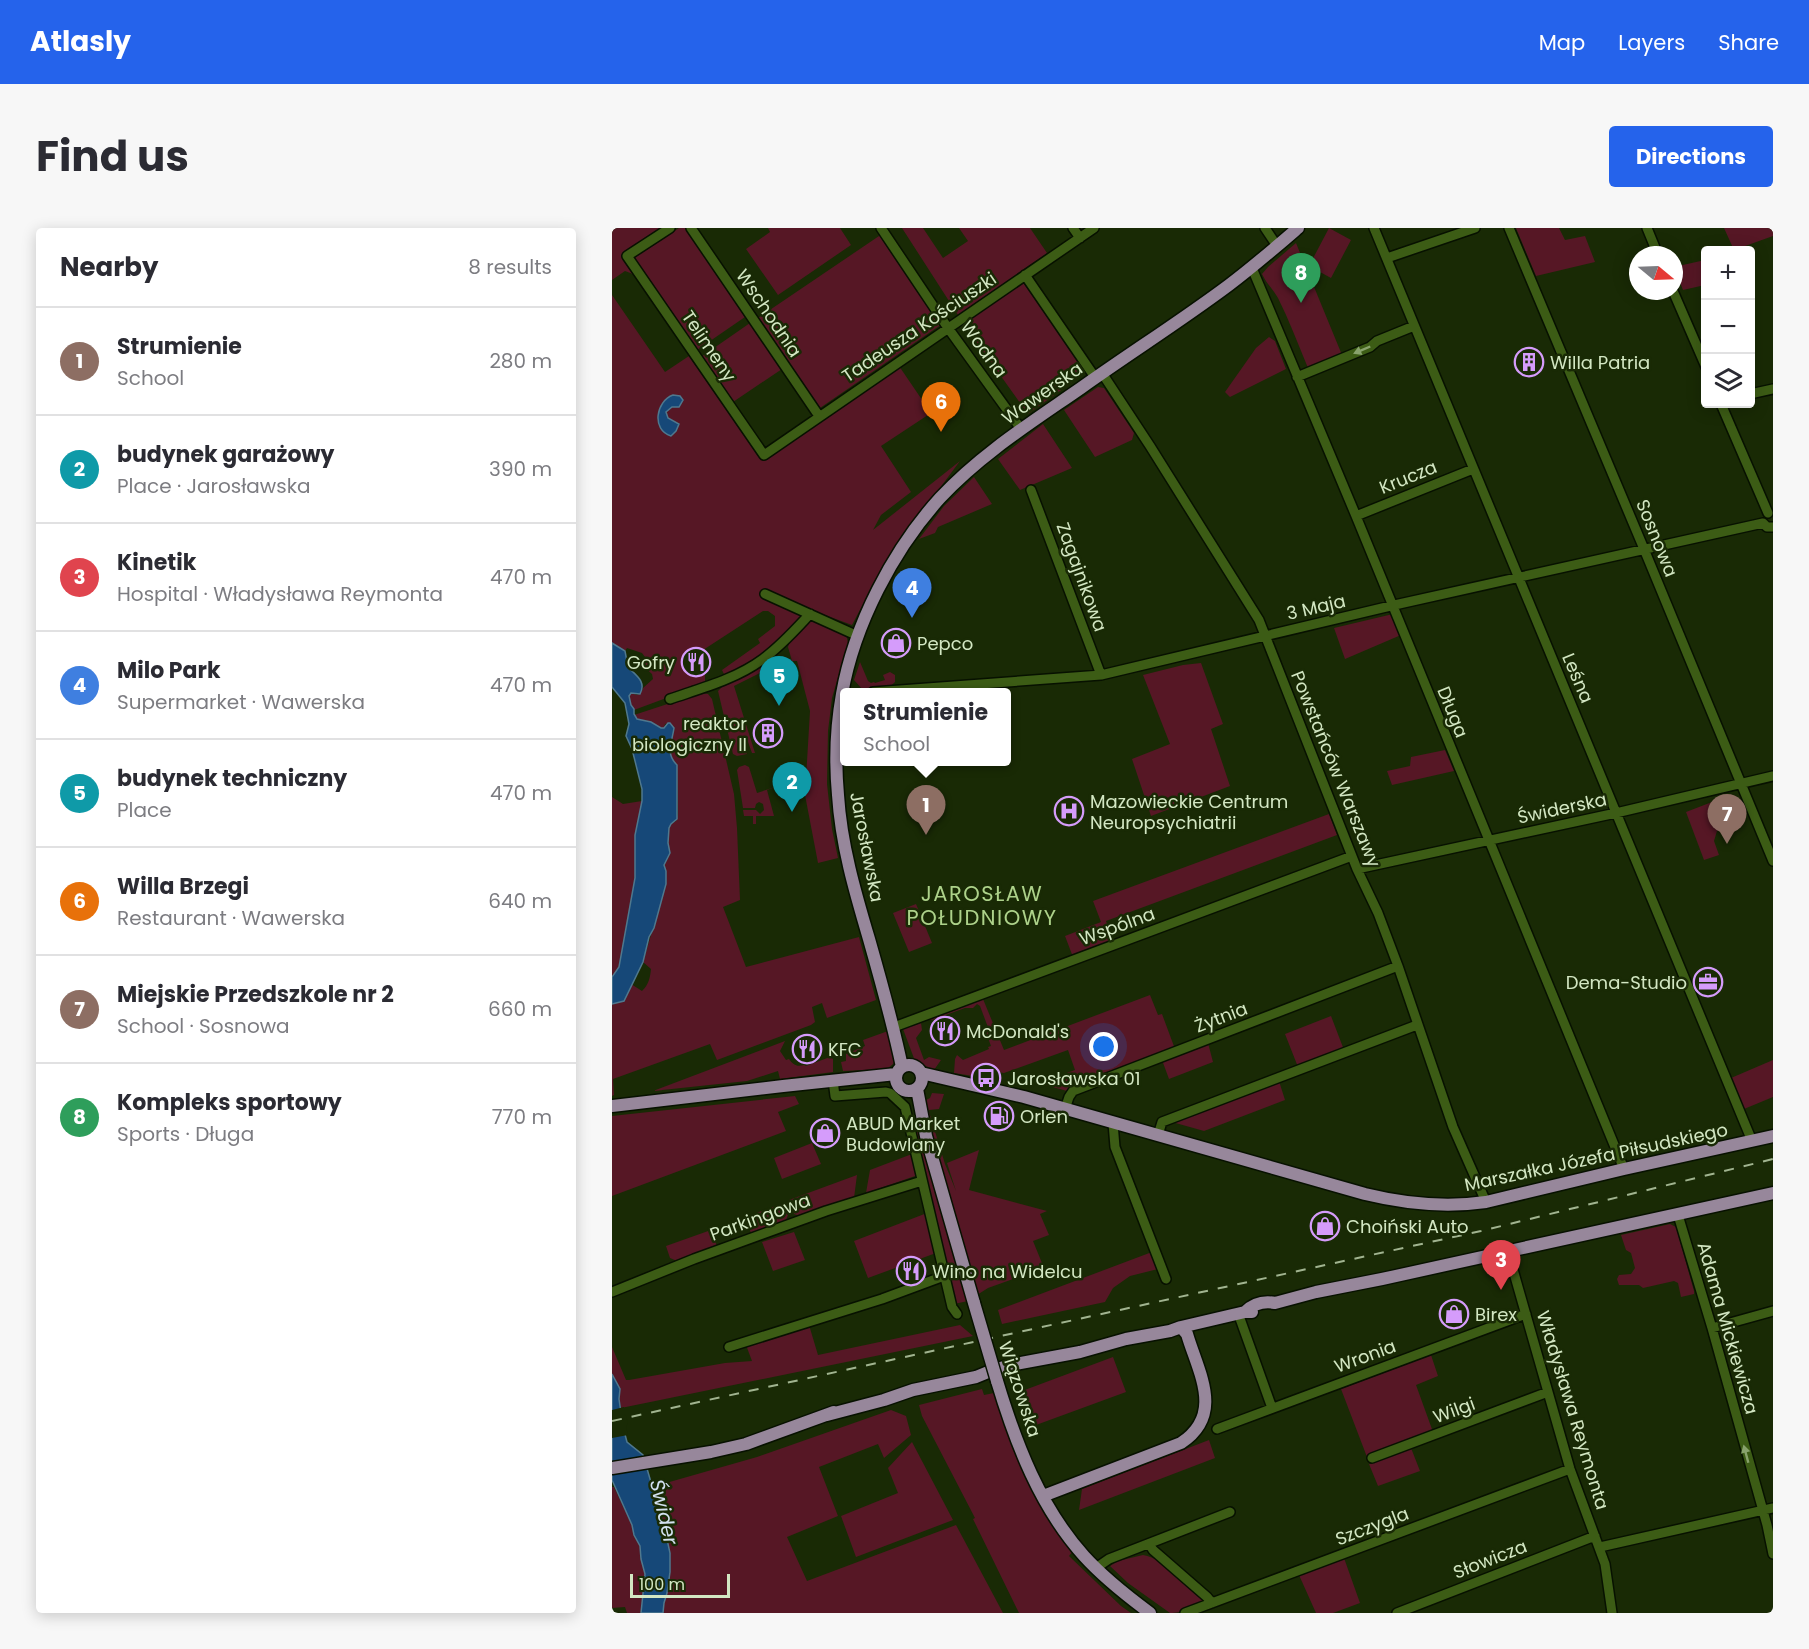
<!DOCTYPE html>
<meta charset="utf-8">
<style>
:root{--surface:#fff;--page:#f7f7f7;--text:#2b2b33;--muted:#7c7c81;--line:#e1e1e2;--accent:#2563eb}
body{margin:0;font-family:Poppins,sans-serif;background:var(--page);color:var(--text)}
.controls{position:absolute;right:18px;top:18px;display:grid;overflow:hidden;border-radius:6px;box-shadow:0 3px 15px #0003}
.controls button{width:54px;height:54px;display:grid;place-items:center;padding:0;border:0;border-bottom:2px solid var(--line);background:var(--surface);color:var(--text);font:30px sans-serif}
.compass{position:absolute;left:1017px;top:18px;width:54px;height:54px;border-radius:50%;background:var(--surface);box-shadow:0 3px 15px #0003;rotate:109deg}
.scale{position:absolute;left:18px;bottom:15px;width:100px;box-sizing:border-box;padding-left:6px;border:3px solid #d3e7c3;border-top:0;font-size:16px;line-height:21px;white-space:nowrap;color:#d3e7c3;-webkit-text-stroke:4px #192a05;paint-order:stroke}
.you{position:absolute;left:492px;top:819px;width:21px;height:21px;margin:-15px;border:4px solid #fff;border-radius:50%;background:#1a73e8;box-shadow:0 0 0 9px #1a73e833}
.badge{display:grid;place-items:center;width:39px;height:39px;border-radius:50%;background:var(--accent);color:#fff;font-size:20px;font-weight:700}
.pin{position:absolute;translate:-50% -50px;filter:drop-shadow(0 2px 3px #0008)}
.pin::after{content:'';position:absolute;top:32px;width:21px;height:18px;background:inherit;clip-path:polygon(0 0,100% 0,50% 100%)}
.popup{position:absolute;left:228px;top:460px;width:171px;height:78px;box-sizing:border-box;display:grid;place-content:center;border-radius:6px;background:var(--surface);filter:drop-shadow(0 2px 4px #0005);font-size:20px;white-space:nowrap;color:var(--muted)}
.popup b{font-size:22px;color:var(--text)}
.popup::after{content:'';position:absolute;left:50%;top:100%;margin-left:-12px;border:12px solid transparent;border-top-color:var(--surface)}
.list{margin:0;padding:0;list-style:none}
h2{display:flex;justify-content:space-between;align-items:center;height:78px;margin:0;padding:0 24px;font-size:26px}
h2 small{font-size:20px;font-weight:400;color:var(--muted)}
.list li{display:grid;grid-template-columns:39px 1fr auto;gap:18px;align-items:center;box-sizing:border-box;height:108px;padding:0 24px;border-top:2px solid var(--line)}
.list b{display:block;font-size:22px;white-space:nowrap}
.list p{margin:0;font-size:20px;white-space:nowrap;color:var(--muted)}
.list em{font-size:20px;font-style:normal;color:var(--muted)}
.icon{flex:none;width:33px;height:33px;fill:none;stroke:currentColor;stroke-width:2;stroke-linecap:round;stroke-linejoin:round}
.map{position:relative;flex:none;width:1161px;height:1385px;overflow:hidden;border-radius:6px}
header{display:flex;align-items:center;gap:36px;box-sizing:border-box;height:84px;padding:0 30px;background:var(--accent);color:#fff}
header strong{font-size:28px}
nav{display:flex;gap:33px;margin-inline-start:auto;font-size:21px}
.intro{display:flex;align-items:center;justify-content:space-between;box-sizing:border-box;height:144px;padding:0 36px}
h1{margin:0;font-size:42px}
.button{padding:15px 27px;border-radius:6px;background:var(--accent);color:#fff;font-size:21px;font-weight:700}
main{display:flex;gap:36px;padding:0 36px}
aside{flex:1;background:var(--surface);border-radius:6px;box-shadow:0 3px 15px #0003}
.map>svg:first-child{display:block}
.green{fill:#561725}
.water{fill:#164878;stroke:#4f788e;stroke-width:1.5}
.pier{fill:#192a05}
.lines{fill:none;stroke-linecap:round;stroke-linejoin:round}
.minor-casing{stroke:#071100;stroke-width:12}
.major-casing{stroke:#071100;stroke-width:15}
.minor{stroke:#3c5c15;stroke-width:9}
.major{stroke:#97879b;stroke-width:12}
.rail{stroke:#a1b490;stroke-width:2;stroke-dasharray:10 10;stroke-linecap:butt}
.major-bridge-casing{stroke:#071100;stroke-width:15;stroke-linecap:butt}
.major-bridge{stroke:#97879b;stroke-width:12}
.oneway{fill:#88a26c}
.labels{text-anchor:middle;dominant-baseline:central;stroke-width:5;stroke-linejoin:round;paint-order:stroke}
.street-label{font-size:18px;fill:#d3e7c3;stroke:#192a05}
.poi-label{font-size:18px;fill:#d3e7c3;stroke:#192a05;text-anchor:start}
.water-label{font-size:20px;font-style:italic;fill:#d3e1f0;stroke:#192a05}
.quarter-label{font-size:21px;letter-spacing:1.5px;fill:#add28a;stroke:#192a05}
</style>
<header>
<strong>Atlasly</strong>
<nav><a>Map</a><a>Layers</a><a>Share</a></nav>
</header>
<div class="intro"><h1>Find us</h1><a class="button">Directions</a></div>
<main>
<aside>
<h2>Nearby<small>8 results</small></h2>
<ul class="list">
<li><span class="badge" style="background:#8d6e63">1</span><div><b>Strumienie</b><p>School</p></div><em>280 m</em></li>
<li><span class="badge" style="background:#0f9aa8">2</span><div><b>budynek garażowy</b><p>Place · Jarosławska</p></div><em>390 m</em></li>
<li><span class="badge" style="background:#e0444e">3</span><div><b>Kinetik</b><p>Hospital · Władysława Reymonta</p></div><em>470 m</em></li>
<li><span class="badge" style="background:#3f7fe0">4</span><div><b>Milo Park</b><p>Supermarket · Wawerska</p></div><em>470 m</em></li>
<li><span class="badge" style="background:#0f9aa8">5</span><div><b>budynek techniczny</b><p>Place</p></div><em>470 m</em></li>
<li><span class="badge" style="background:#e8710a">6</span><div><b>Willa Brzegi</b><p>Restaurant · Wawerska</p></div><em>640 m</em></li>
<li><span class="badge" style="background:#8d6e63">7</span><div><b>Miejskie Przedszkole nr 2</b><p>School · Sosnowa</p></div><em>660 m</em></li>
<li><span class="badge" style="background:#2e9e5b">8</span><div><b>Kompleks sportowy</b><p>Sports · Długa</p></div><em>770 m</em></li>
</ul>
</aside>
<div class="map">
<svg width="1161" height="1385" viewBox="0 0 1161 1385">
<rect width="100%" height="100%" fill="#192a05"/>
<path class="green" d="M0,0H50L10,27L21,46L13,43L0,52Z
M67,0H74L133,89L85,122L22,30Z
M156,0H228L239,17L166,67L134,21L158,4Z
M290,0H311L331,30L356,13L347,0H418L435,25L346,87Z
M717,0L739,12L719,50L697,38Z
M904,0H947L953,12L973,8L983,34L924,48Z
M1112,0H1161V8L1122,22Z
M270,6L330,96L208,180L146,90Z
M684,15L730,127L696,140C686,116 677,92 666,70C661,61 654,55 650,46L656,39Z
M1093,32V57L1071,62L1062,39Z
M410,53L474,144L416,186L351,95Z
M0,67L53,144L77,128L149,232L287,138L319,185L269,218L299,264L269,287L261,302L348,233C308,286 270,339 240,397L202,383L159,364L153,368L189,385L190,388L159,419L138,435L113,448L110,442L148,415L146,411L163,398V388L156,383H151L88,424L80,426L84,440L76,444L84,441L85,444L93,447V454L82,459L81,457L57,469L22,482L19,477L17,468L19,465L25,467L30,463L31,460L41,451L40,446L30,437L33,429L30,425L15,420L13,423L0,415Z
M138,95L170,141L121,174L89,129Z
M657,109L663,113L674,141L618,169L613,164L644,120Z
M486,159L492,160L522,205L520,212L483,229L452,182Z
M431,196L460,240L408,262L386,231Z
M362,249L380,276L326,299L323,305L307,311L332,278Z
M781,386L789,407L733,431L722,400Z
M199,390L234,406L236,415L220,470L216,503L215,556L220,601L226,630L206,635L193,567L198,483L185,433H180L176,419L178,413Z
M161,428L164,433L146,446L122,458L143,525H140L136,514L131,515L135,526L125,528L121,526L106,463L111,458L119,455V453Z
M248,434L256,453L259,455L262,454L263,455L273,452L271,447L278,444L283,447V454C275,463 262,461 251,462L242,452Z
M589,435L611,496L599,501L618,558L539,588L520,531L558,516L531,447L571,437Z
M89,465L96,466L100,471L122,566L125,600L128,672L111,679L134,739L247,709L264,772L215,790L210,775L200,779L203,794L199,797L105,832L98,816L1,851L2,867L0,868V776L12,773L19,756L30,763C37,756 38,750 39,741L31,734L54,656L52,637L55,629L57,600L59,596L64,593L66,586L65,537C53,525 60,515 62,500L58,495L53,496L52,500H46L39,494L25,491L22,487Z
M833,522L842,543L780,557L775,543L798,538L799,529Z
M133,537L137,539L145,565L169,557L155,562L162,588H144V596H141V588H132L131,582H144L148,586L152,582L151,576L147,574L144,576L143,580H131L125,542L127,539Z
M0,569L11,576L30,573L23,627V650L7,739L0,749Z
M1100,574L1106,589L1123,583L1126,594L1105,603L1102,613L1107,627L1092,632L1074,584Z
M717,586L725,607L494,693L501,714L461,729L453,708L489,694L481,673Z
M304,676L320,715L297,724L281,685Z
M538,767L546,787L550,786L563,821L455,863L426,855L463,842L456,822L392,845L363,840L361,848L342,845L343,831L345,827L351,832L377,821L376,819L379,818L376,810L373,811V808L377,802L368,778L365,776L361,780H353L320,792L316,791L371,771L392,822Z
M719,788L732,822L686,839L673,806Z
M309,795L310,802L304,810L312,832L317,829L329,832L322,842L303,833L291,801Z
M276,803H278L283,832L281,836L275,841L231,843L229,834L234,833V826L253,818L251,812Z
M173,813L168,823L174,832L177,831C181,837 185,839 192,837L194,838L218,829L221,831V844L168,851L166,843L135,853L41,863Z
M596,815L601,834L557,851L550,832Z
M1161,832V869L1132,881L1119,850Z
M667,853L673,872L592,903L560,894Z
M320,865L332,866L327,881L317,882V884L333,936L344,963L335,935L367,922L357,962L435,983L428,986L437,1007L421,1013L432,1040L376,1060L365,1067L310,874L318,870Z
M183,868L187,876L166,884L174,903L0,968V888Z
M298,878L356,1073L342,1076Z
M200,915L209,936L170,951L162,930Z
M300,926L306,947L254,965L258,942Z
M245,947L242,970L188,988L182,986L177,972Z
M172,975L176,987L173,994L139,1005L133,989Z
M315,985L324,1025L256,1050L242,1013Z
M1058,996L1064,999L1082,1063V1066L1069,1069L1066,1055L1062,1053L1031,1060L1027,1057H1007L1005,1051L1007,1047L1019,1046L1023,1040L1019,1025L1014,1022L1009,1007Z
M99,1002L105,1018L65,1033L58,1030L54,1018Z
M182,1004L193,1032L161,1043L150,1014Z
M540,1024L546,1041L518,1048L501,1060L493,1074L390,1096L386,1082Z
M197,1097L206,1127L348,1097L361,1108L9,1180L7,1171L8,1161L0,1146V1119L14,1152H17L113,1135L140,1133L134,1117Z
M819,1127L826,1148L804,1157L821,1204L755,1229L729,1161Z
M501,1129L514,1164L424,1197L410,1163Z
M370,1161L372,1167L382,1165C403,1227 419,1272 462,1322L457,1328L509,1378L519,1385H407L361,1291L363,1290L310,1188L307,1177Z
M279,1182L294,1188L299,1207L272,1230L266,1216L207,1239L226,1288L175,1309L195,1353L344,1297L391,1385H51L52,1375L55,1365L53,1302L45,1272L54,1255L145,1229Z
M597,1212L603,1230L467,1282L470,1261Z
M300,1214L341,1292L244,1329L229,1288L286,1265L276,1240Z
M799,1220L808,1243L766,1258L757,1236Z
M0,1259H2L20,1297L22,1307L28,1318L29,1331L33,1346L29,1385H15L13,1379L0,1380Z
M531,1327C554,1331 575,1356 593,1371C587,1380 569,1385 558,1385L516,1355L498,1338L506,1333Z
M732,1330L748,1375L721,1385H704L687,1347Z"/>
<path class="water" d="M61,167L68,168L71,172L67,179H60L54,184L56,190L67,196L64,203L59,208C39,202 44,173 61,167Z
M0,415L13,423L16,439C23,447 35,453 28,466L19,465L17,468L19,477L22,481V486L25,491L39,494L49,500H52L56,495H58L62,500C60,515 53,525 65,537V591L59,596L57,600L56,615L58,625L52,637L54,643V656L42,700L37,709L31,734L12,773L0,776V749L7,739L23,650V607L30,573V561L20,521L14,508L17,496L13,475L0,459Z
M0,1146L8,1161L7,1171L11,1199L15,1214L31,1227L53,1302L58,1325V1344L55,1365L52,1375L51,1385H29L33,1346L29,1331L28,1318L22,1307L20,1297L0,1252Z"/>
<path class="pier" d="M12,1179V1186L14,1188L16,1195L14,1199L16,1207L0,1210V1182Z"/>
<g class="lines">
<g class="minor-casing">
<path id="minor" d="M58,0L15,28L152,227L482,0
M79,0L207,188
M269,0L336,100L409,201
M461,0L468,10
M653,0L665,18
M762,0L1140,913
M897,0L1032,321L1161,633
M1035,0L1046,27
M775,30L863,0
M640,40L744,288L1012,941
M413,47L480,145L482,150
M1061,63L1094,139
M490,145L538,218L647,392L745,641L766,685L786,738L841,899L874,974
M685,149L758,119L765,113L802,98
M1138,166L1161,161
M1109,176L1156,285
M419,262L489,447
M744,288L861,241
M1151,295L1155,299H1161
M153,366L246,408
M261,464L489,447L787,376L1151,295
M58,471C90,460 124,451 151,431C169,418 183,402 198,386
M745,641L1004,585L1161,548
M282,799L740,628
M221,852L223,868L274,864L278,865L293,879L340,1079L345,1086
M453,881L457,869L461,863L786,738
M501,895L503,919L554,1051
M546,907L550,894L805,797
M1066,987L1100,1100L1155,1297L1161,1326
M896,1024L958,1241L993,1336L1000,1385
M0,1064L82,1031L214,983L310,953
M626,1085L660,1180
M1100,1100L1161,1083
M117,1119L270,1071L332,1048
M605,1201L914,1086
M760,1230L936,1164
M537,1316L541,1322L595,1369L600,1375
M988,1319L1161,1280
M484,1340L497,1331L618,1284
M573,1385L958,1241
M785,1385L983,1308"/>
</g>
<g class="major-casing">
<path id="major" d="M284 850a13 13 0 1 1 26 0a13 13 0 1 1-26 0Z
M290,839C281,796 269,753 257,711C243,664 229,616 226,567C223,534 224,499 230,466C242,397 281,322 328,270C369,226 420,194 469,160C518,125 569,93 617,57C641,39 664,19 686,0
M309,845L412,869L753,966C794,976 832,980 874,974L1012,941L1161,908
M305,861L314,908L362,1075
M0,878L171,858L284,846
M633,1084C641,1076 652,1073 663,1075L704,1064L770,1051L1161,965
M385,1153C404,1216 428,1279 472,1328C492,1350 515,1368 538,1385
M215,1187L272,1172L301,1162L364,1149L381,1142L403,1136L468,1124L514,1111L558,1103L569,1099L633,1084H640
M0,1240L99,1224L134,1216L222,1184
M431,1268L569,1215C613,1186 586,1144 575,1106L569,1099"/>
</g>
<use href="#minor" class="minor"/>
<use href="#major" class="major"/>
<path class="rail" d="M0,1193L869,1003L1161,931"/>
<g class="major-bridge-casing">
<path id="major-bridge" d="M362,1075L385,1153"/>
</g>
<use href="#major-bridge" class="major-bridge"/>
</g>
<defs><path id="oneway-solid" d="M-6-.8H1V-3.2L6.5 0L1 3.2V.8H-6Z" transform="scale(1.5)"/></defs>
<g class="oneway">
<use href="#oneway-solid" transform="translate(750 122) rotate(157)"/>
<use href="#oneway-solid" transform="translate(1134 1226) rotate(-105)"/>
</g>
<defs>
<g id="building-ring" transform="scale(1.5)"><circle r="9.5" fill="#192a05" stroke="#d59cfb" stroke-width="1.5"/><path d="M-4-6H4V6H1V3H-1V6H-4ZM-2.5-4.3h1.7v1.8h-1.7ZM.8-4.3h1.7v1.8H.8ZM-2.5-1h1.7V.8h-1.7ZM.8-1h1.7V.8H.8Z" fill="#d59cfb"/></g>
<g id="shop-ring" transform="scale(1.5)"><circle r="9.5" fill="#192a05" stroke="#d59cfb" stroke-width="1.5"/><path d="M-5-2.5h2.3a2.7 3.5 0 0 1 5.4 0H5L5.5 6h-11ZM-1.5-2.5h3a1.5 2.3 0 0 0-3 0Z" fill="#d59cfb"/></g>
<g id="restaurant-ring" transform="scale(1.5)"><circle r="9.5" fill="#192a05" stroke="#d59cfb" stroke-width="1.5"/><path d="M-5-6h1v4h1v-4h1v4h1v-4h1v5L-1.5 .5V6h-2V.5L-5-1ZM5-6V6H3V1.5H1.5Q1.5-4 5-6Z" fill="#d59cfb"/></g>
<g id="hospital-ring" transform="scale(1.5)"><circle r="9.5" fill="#192a05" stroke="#d59cfb" stroke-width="1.5"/><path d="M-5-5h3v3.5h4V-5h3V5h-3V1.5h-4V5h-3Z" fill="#d59cfb"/></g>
<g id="office-ring" transform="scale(1.5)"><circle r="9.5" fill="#192a05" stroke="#d59cfb" stroke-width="1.5"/><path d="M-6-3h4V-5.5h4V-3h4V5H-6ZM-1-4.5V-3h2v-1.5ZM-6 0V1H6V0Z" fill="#d59cfb"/></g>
<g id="bus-ring" transform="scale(1.5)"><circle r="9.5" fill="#192a05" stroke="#d59cfb" stroke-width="1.5"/><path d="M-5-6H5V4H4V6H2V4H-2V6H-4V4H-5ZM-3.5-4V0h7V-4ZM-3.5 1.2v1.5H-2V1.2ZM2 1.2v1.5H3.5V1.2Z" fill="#d59cfb"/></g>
<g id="fuel-ring" transform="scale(1.5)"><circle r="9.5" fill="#192a05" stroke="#d59cfb" stroke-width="1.5"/><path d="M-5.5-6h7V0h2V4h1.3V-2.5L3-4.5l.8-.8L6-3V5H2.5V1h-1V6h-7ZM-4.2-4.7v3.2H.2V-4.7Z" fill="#d59cfb"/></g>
</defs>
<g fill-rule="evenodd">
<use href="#building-ring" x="917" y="134"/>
<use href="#shop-ring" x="284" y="415"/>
<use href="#restaurant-ring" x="84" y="434"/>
<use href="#building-ring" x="156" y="505"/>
<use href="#hospital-ring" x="457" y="583"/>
<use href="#office-ring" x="1096" y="754"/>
<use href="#restaurant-ring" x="333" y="803"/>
<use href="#restaurant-ring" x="195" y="821"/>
<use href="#bus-ring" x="374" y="850"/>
<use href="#fuel-ring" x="387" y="888"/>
<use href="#shop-ring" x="213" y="905"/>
<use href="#shop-ring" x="713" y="998"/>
<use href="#restaurant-ring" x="299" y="1043"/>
<use href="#shop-ring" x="842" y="1086"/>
</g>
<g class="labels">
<g class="street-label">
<text transform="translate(157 85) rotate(56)">Wschodnia</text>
<text transform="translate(307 99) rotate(-34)">Tadeusza Kościuszki</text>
<text transform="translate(97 118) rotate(56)">Telimeny</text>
<text transform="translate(372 121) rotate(54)">Wodna</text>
<text transform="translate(430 165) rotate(-35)">Wawerska</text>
<text transform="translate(796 249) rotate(-22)">Krucza</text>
<text transform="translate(1045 310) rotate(68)">Sosnowa</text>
<text transform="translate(470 349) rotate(70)">Zagajnikowa</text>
<text transform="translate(704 379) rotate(-13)">3 Maja</text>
<text transform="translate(966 450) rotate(67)">Leśna</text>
<text transform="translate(841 484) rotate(68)">Długa</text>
<text transform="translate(724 541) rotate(68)">Powstańców Warszawy</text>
<text transform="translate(950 580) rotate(-12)">Świderska</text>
<text transform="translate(255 619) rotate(79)">Jarosławska</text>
<text transform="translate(505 698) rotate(-20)">Wspólna</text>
<text transform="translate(609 789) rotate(-21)">Żytnia</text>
<text transform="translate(984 929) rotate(-12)">Marszałka Józefa Piłsudskiego</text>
<text transform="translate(148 989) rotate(-20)">Parkingowa</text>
<text transform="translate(1116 1100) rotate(74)">Adama Mickiewicza</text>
<text transform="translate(753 1128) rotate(-20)">Wronia</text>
<text transform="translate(408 1161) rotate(72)">Wiązowska</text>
<text transform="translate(842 1182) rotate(-20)">Wilgi</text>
<text transform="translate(961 1182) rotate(73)">Władysława Reymonta</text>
<text transform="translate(760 1298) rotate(-21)">Szczygla</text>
<text transform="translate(878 1331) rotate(-21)">Słowicza</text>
</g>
<g class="poi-label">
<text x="938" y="134">Willa Patria</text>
<text x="305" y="415">Pepco</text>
<text x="63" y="434" text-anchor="end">Gofry</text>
<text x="135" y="495" text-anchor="end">reaktor<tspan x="135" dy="21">biologiczny II</tspan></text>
<text x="478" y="573">Mazowieckie Centrum<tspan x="478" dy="21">Neuropsychiatrii</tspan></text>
<text x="1075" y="754" text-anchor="end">Dema-Studio</text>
<text x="354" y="803">McDonald's</text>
<text x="216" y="821">KFC</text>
<text x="395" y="850">Jarosławska 01</text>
<text x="408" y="888">Orlen</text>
<text x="234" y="895">ABUD Market<tspan x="234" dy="21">Budowlany</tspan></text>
<text x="734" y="998">Choiński Auto</text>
<text x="320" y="1043">Wino na Widelcu</text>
<text x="863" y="1086">Birex</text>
</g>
<g class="water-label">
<text transform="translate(52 1284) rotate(77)">Świder</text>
</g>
<g class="quarter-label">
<text x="370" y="665">JAROSŁAW<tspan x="370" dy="24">POŁUDNIOWY</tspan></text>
</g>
</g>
</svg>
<div class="controls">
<button>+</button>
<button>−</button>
<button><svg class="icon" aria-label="layers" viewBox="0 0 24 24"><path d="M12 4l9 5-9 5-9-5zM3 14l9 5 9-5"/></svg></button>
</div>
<svg class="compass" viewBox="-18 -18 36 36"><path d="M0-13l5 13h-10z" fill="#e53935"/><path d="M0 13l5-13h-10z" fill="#7c7c81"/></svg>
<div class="scale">100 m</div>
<div class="you"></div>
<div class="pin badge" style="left:314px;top:607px;background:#8d6e63">1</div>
<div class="popup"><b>Strumienie</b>School</div>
<div class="pin badge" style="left:180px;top:584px;background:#0f9aa8">2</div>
<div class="pin badge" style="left:889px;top:1062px;background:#e0444e">3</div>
<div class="pin badge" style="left:300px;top:390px;background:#3f7fe0">4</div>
<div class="pin badge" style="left:167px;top:478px;background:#0f9aa8">5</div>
<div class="pin badge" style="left:329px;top:204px;background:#e8710a">6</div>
<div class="pin badge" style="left:1115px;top:616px;background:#8d6e63">7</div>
<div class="pin badge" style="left:689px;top:75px;background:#2e9e5b">8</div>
</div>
</main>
